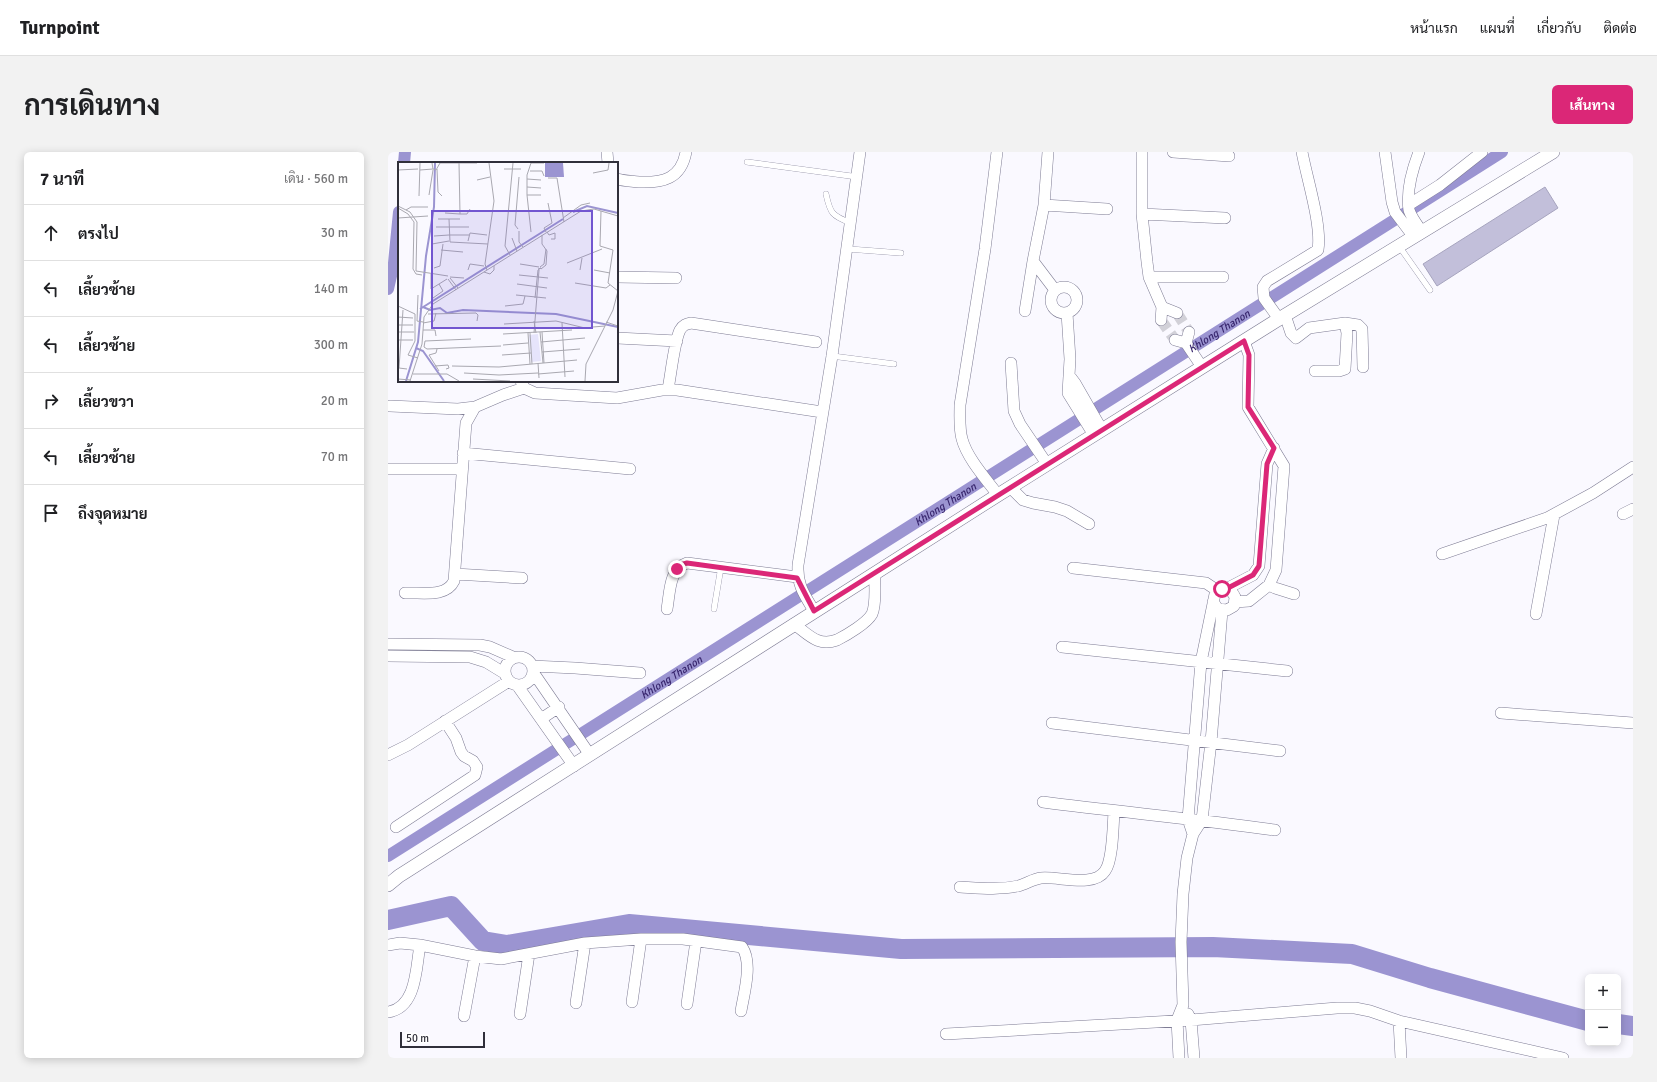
<!DOCTYPE html>
<html lang="th">
<meta charset="utf-8">
<style>
:root{--surface:#fff;--page:#f2f2f2;--text:#202124;--muted:#757577;--line:#e0e0e0;--accent:#db2777}
body{margin:0;font-family:Signika,Sarabun,sans-serif;background:var(--page);color:var(--text)}
.controls{position:absolute;right:12px;bottom:12px;display:grid;overflow:hidden;border-radius:6px;box-shadow:0 2px 10px #0003}
.controls button{width:36px;height:36px;display:grid;place-items:center;padding:0;border:0;border-bottom:1px solid var(--line);background:var(--surface);color:var(--text);font:20px sans-serif}
.scale{position:absolute;left:12px;bottom:10px;width:85px;box-sizing:border-box;padding-left:4px;border:2px solid #302f3a;border-top:0;font-size:11px;line-height:14px;white-space:nowrap;color:#302f3a;-webkit-text-stroke:3px #fff;paint-order:stroke}
.stop{position:absolute;width:12px;height:12px;margin:-9px;border:3px solid #db2777;border-radius:50%;background:#fff}
.stop.end{background:#db2777;border-color:#fff;box-shadow:0 1px 4px #0008}
.list{margin:0;padding:0;list-style:none}
h2{display:flex;justify-content:space-between;align-items:center;height:52px;margin:0;padding:0 16px;font-size:17px}
h2 small{font-size:13px;font-weight:400;color:var(--muted)}
.list li{display:grid;grid-template-columns:26px 1fr auto;gap:12px;align-items:center;box-sizing:border-box;height:56px;padding:0 16px;border-top:1px solid var(--line)}
.list b{display:block;font-size:15px;white-space:nowrap}
.list em{font-size:13px;font-style:normal;color:var(--muted)}
.icon{flex:none;width:22px;height:22px;fill:none;stroke:currentColor;stroke-width:2;stroke-linecap:round;stroke-linejoin:round}
.map{position:relative;flex:none;width:1245px;height:906px;overflow:hidden;border-radius:6px}
header{display:flex;align-items:center;gap:24px;box-sizing:border-box;height:56px;padding:0 20px;background:var(--surface);border-bottom:1px solid var(--line)}
header strong{font-size:19px}
nav{display:flex;gap:22px;margin-inline-start:auto;font-size:14px}
.intro{display:flex;align-items:center;justify-content:space-between;box-sizing:border-box;height:96px;padding:0 24px}
h1{margin:0;font-size:28px}
.button{padding:10px 18px;border-radius:6px;background:var(--accent);color:#fff;font-size:14px;font-weight:700}
main{display:flex;gap:24px;padding:0 24px}
aside{flex:1;background:var(--surface);border-radius:6px;box-shadow:0 2px 10px #0003}
.map>svg:first-child{display:block}
.lines{fill:none;stroke-linecap:round;stroke-linejoin:round}
.canal{stroke:#9b94d1;stroke-width:12}
.river{stroke:#9b94d1;stroke-width:20}
.building{fill:#c2bfda;stroke:#a6a4be}
.minor-tunnel{stroke:#d2d1d8;stroke-width:11;stroke-dasharray:11 5.5;stroke-linecap:butt}
.service-casing{stroke:#7e7c94;stroke-width:6}
.minor-casing{stroke:#7e7c94;stroke-width:12}
.tertiary-casing{stroke:#7e7c94;stroke-width:14}
.service{stroke:#fff;stroke-width:5.5}
.minor{stroke:#fff;stroke-width:11}
.tertiary{stroke:#fff;stroke-width:13}
.route{stroke:#db2777;stroke-width:5}
.labels{text-anchor:middle;dominant-baseline:central;stroke-width:4;stroke-linejoin:round;paint-order:stroke}
.water-label{font-size:11px;font-style:italic;fill:#37256d;stroke:#fff}
.inset-river{fill:none;stroke:#9b94d1;stroke-width:2}
.inset-road{fill:none;stroke:#a9a8b0;stroke-width:1}
.view{fill:#7256d0;fill-opacity:0.15;stroke:#7256d0;stroke-width:2}
.inset-edge{fill:none;stroke:#302f3a;stroke-width:2}
</style>
<header>
<strong>Turnpoint</strong>
<nav><a>หน้าแรก</a><a>แผนที่</a><a>เกี่ยวกับ</a><a>ติดต่อ</a></nav>
</header>
<div class="intro"><h1>การเดินทาง</h1><a class="button">เส้นทาง</a></div>
<main>
<aside>
<h2>7 นาที<small>เดิน · 560 m</small></h2>
<ul class="list">
<li><svg class="icon" aria-label="ahead" viewBox="0 0 24 24"><path d="M12 20V5M6 11l6-6 6 6"/></svg><div><b>ตรงไป</b></div><em>30 m</em></li>
<li><svg class="icon" aria-label="left" viewBox="0 0 24 24"><path d="M17 20v-9H6M10 6l-5 5 5 5"/></svg><div><b>เลี้ยวซ้าย</b></div><em>140 m</em></li>
<li><svg class="icon" aria-label="left" viewBox="0 0 24 24"><path d="M17 20v-9H6M10 6l-5 5 5 5"/></svg><div><b>เลี้ยวซ้าย</b></div><em>300 m</em></li>
<li><svg class="icon" aria-label="right" viewBox="0 0 24 24"><path d="M7 20v-9h11M14 6l5 5-5 5"/></svg><div><b>เลี้ยวขวา</b></div><em>20 m</em></li>
<li><svg class="icon" aria-label="left" viewBox="0 0 24 24"><path d="M17 20v-9H6M10 6l-5 5 5 5"/></svg><div><b>เลี้ยวซ้าย</b></div><em>70 m</em></li>
<li><svg class="icon" aria-label="arrive" viewBox="0 0 24 24"><path d="M6 21V4h12l-3 4 3 4H6"/></svg><div><b>ถึงจุดหมาย</b></div></li>
</ul>
</aside>
<div class="map">
<svg width="1245" height="906" viewBox="0 0 1245 906">
<rect width="100%" height="100%" fill="#faf9ff"/>
<g class="lines">
<g class="canal">
<path d="M16,11L17,0"/>
<path d="M0,137L6,111L11,60"/>
<path id="s1" d="M0,704L1114,0"/>
</g>
<path class="river" d="M0,768L63,754L95,789L119,793L241,772L513,797L825,795L964,802L1042,826L1200,869
M1230,872L1245,874"/>
</g>
<path class="building" d="M1157,35L1170,56L1049,134L1035,112Z"/>
<g class="lines">
<path class="minor-tunnel" d="M789,161L801,180
M773,168L787,188"/>
<g class="service-casing">
<path id="service" d="M359,10L470,25
M438,42C442,61 444,64 463,71
M1011,94L1042,138
M460,97L513,101
M444,204L506,212
M326,457L333,415"/>
</g>
<g class="minor-casing">
<path id="minor" d="M219,0L220,11
M609,0L597,97L572,253C572,265 571,276 574,287C579,306 598,327 610,343
M660,0L656,53L645,109L667,138
M754,0V62L759,110L761,125L774,155L773,168
M785,0L841,4
M997,0L1004,50L1007,60L1025,84
M1031,0C1024,18 1018,38 1021,58C1023,65 1030,74 1034,80
M229,27C236,29 243,29 251,30C275,31 293,27 298,0
M1022,52L1052,33L1094,0
M656,53L719,57
M754,62L837,66
M229,125L288,126
M761,125H835
M663 148a13 13 0 1 1 26 0a13 13 0 1 1-26 0Z
M774,155L789,161
M637,159L645,109
M679,161L682,207L680,241L706,283
M897,163L903,181L908,186L921,176L957,171L959,181L957,217L951,219H927
M891,167L876,146L875,135L879,129L930,98C934,73 919,27 914,0
M957,171L970,173L974,177L975,215
M229,186L289,189
M787,188L798,191L814,215
M798,191L801,180
M623,211L626,259L632,272L659,312
M681,223L687,231L714,278
M133,229L136,236L147,241L229,246L274,238H289L434,260
M280,237C283,223 286,190 292,178C295,173 298,172 303,171L428,190
M2,254L70,257L87,255L115,243L136,236
M75,301L242,317
M0,317H74
M622,335L635,348L645,351L667,355L679,359L701,372
M1235,362L1245,357
M1054,402L1159,366L1205,341L1245,315
M685,416L818,431L830,439
M67,422L134,426
M881,433L887,436L906,442
M838,437L865,423L871,414L879,312L886,296
M17,441C33,440 58,446 66,429L78,271L87,255
M847,450L861,449L881,433L888,418L896,314L860,255L861,203L856,189
M279,457C282,440 281,417 299,411L409,425
M426,459C416,442 409,433 410,413L444,204L472,0
M1148,462L1166,363
M406,472C421,483 430,495 449,488C459,483 479,471 484,462C489,450 486,433 487,421
M0,492L92,493L102,495L125,505
M674,495L899,519
M0,504L82,505L98,510L116,521
M117 519a14 14 0 1 1 28 0a14 14 0 1 1-28 0Z
M144,514L187,516L252,521
M145,520L202,603
M129,533L186,614
M1113,561L1245,571
M153,567L171,555
M664,571L892,599
M0,603L20,593L121,529
M655,650C732,660 809,667 887,678
M8,675L87,623L89,615L85,609L76,604L73,600L68,586L57,569
M805,682L800,667L813,510L827,442C834,434 843,436 847,445L846,454L839,458L830,457L825,450
M572,735C591,736 611,738 630,734C638,732 645,727 653,726C670,724 706,736 717,719C725,708 725,674 726,659
M0,793L12,791L32,793L87,804L113,807L197,791L253,787H295L354,795C365,811 356,841 353,859
M244,850L253,787
M188,851L197,791
M299,852L308,789
M0,860C29,856 28,815 32,793
M132,862L141,802
M800,862L803,868L806,906
M76,864L87,804
M1011,869L1013,906
M558,882L803,868L949,856H967L982,859L1011,869L1175,906
M791,906L789,868L795,853L793,790L795,742L799,706L805,682L814,668L823,590L834,459"/>
</g>
<g class="tertiary-casing">
<path id="tertiary" d="M0,733L11,724L610,343L891,167L1165,0"/>
</g>
<use href="#service" class="service"/>
<use href="#minor" class="minor"/>
<use href="#tertiary" class="tertiary"/>
</g>
<g class="lines">
<path class="route" d="M289,417L292,413L299,411L409,426L426,459L856,189L861,203L860,255L886,296L879,312L871,414L865,423L838,437H834"/>
</g>
<g class="labels">
<g class="water-label">
<text stroke="none"><textPath href="#s1" startOffset="983">Khlong Thanon</textPath></text>
<text stroke="none"><textPath href="#s1" startOffset="659">Khlong Thanon</textPath></text>
<text stroke="none"><textPath href="#s1" startOffset="335">Khlong Thanon</textPath></text>
</g>
</g>
<g transform="translate(10 10)">
<rect width="220" height="220" fill="#faf9ff"/>
<path d="M140,172L143,199L133,200L131,173Z" fill="#e6e4fb"/>
<path d="M147,1H165L166,15H147Z" fill="#9b94d1"/>
<path class="inset-river" d="M175,50L189,44L220,51M25,145L32,148L42,146L49,151L65,148L158,152L220,165M22,147L165,57M18,186L25,189L46,219M8,219L20,180L28,94L36,45L37,1"/>
<path class="inset-road" d="M34,1L35,7L38,8L42,1H79M133,1H146M39,7L40,30L44,34M106,7H123M0,8L20,7M22,8L35,7M132,9H144L146,14M195,11L210,8L211,1M150,16H159L166,60M129,17L143,18M79,18L92,15M129,25L143,26M31,33L35,8M129,33H143M21,34L22,1M0,44L12,50L19,60L18,109L50,114M0,46L10,52L16,60L15,107L18,112L24,113M8,48L13,45H30M47,51L62,52L61,1M62,52H69L72,47M0,56L30,54M165,56L183,43L192,41M40,57H62M51,57L52,80L90,82M38,65H51M51,65H71M120,67L117,63L121,15M121,69V80L125,85M133,70L129,33V13L133,1M148,70L146,66L154,61L150,41M149,70L151,73L157,71V77H153M51,73H71M36,74L51,73M114,76L119,89M70,79L72,71L89,73M34,82L51,79M43,88L65,90M112,93L107,84L115,1M169,101L204,87M122,102L141,105M142,105L146,102L148,87M36,106L42,104L45,82M143,107L148,103L149,89L144,82V73M70,108L72,102L86,104M89,108L87,102L96,39L91,1M182,108L184,96M196,108L212,111M86,110L92,112L96,108V104M33,112V127L49,117M121,113L150,116M52,115L66,116M52,116L60,126M50,117L58,128M177,121L208,126L212,123M119,122L149,126M20,133L19,159L25,160M118,133L148,136M35,136L45,129L41,122M137,136L140,108L143,106L140,107M0,144L17,152V179L10,193L20,196M107,144L125,142L127,134M5,148L1,206L9,207M30,152L78,151L80,153L79,159M0,155L15,156M136,159L138,171M208,160L220,164M25,161L36,159L38,151M164,161L167,215M106,162L158,159L187,166M0,163H15M195,165L207,164M25,168H37L38,174M0,170H16M142,170L145,201M144,170L146,201M130,171L132,202M132,171L134,202M136,171L141,108M105,172L174,168M0,178H15M27,179L26,185L29,187L103,184M27,179L73,177M143,180L187,176M105,183L130,181M39,187L38,191L31,193L41,209M144,190L182,187M104,193L133,191M140,201L141,216M37,204L50,203L51,206L48,207M54,204L101,205L179,198M66,211L101,213L140,211M15,212H49L61,219M140,212L176,209M0,217L13,218M75,217L112,219M12,219L24,182L26,155L35,142L183,49L196,47L220,54M187,219L188,202L215,148L220,129L210,121L215,88L202,84L203,49"/>
<path class="view" d="M34,49H194V166H34Z"/>
<rect width="220" height="220" class="inset-edge"/>
</g>
</svg>
<div class="controls">
<button>+</button>
<button>−</button>
</div>
<div class="scale">50 m</div>
<div class="stop" style="left:834px;top:437px"></div>
<div class="stop end" style="left:289px;top:417px"></div>
</div>
</main>
